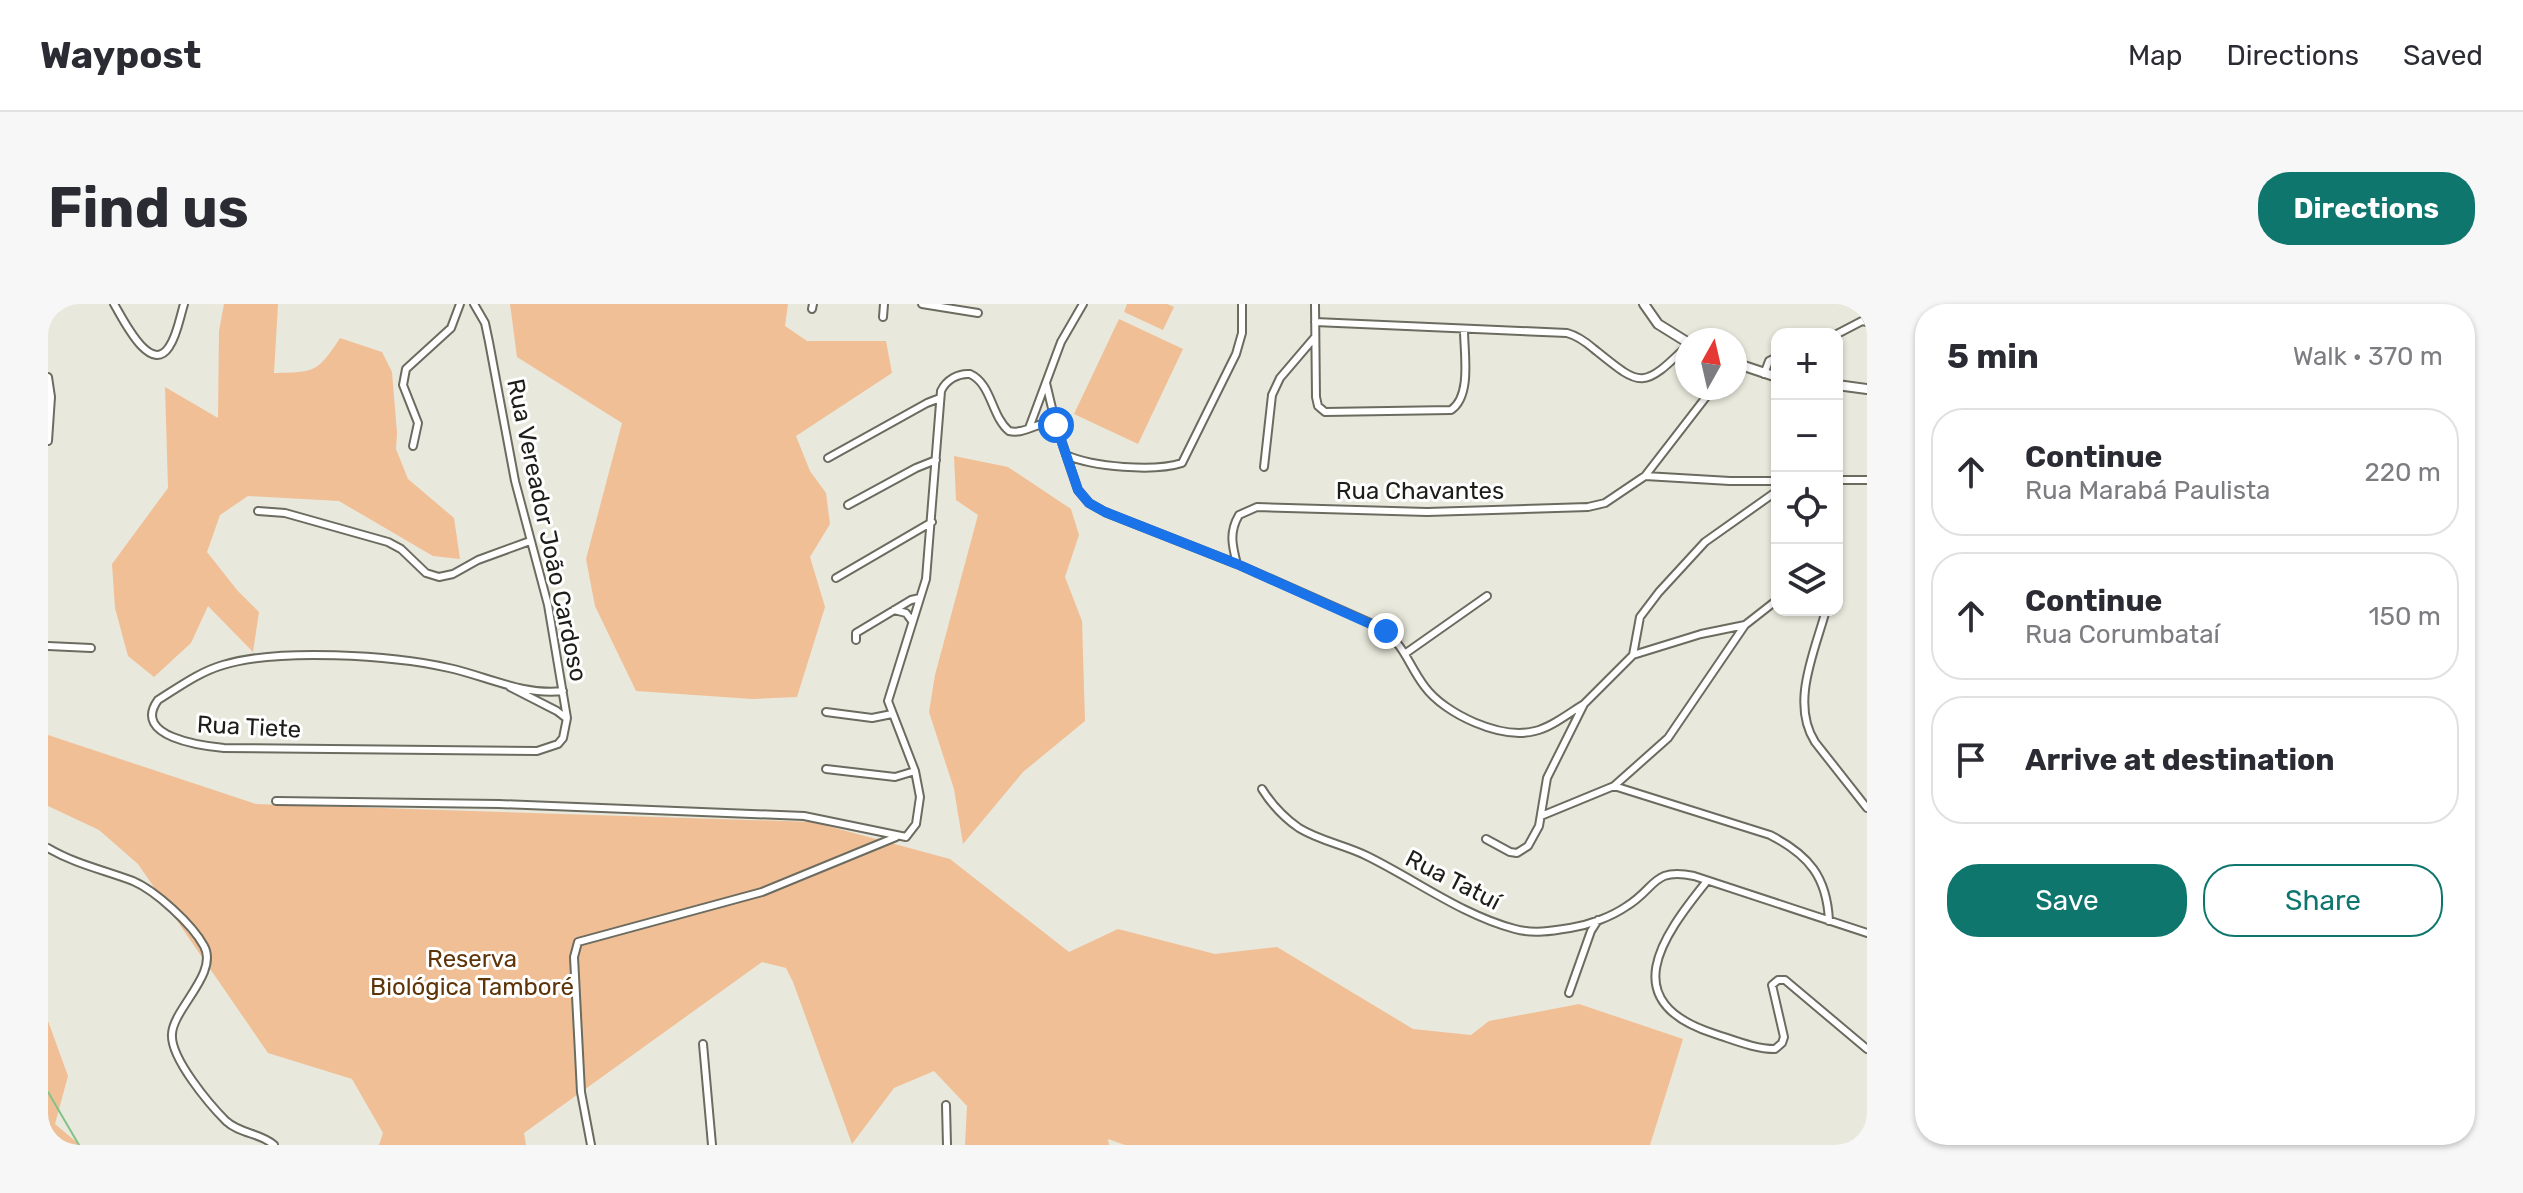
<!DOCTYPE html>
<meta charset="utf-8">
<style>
:root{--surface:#fff;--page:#f7f7f7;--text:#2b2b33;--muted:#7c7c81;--line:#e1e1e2;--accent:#0f766e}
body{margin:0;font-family:Rubik,sans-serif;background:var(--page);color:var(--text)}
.controls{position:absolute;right:24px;top:24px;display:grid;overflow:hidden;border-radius:16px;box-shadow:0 2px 6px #0004}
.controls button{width:72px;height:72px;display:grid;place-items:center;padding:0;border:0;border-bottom:2px solid var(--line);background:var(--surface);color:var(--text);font:40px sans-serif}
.compass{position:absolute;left:1627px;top:24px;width:72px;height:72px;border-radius:50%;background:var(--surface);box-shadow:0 2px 6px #0004;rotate:8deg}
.stop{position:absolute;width:24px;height:24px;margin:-18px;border:6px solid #1a73e8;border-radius:50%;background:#fff}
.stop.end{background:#1a73e8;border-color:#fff;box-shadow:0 2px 8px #0008}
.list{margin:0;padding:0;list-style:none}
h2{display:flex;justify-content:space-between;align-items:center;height:104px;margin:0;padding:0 32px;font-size:34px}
h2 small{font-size:26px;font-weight:400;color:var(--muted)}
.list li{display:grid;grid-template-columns:52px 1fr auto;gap:24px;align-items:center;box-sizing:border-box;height:128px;margin:0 16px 16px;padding:0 16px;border:2px solid var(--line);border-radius:32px}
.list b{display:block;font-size:30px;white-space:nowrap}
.list p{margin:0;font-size:26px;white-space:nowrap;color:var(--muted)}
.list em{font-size:26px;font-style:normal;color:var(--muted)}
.actions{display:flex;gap:16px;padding:24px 32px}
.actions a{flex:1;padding:18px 0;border:2px solid var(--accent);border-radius:32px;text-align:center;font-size:28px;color:var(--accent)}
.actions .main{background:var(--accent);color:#fff}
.icon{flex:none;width:44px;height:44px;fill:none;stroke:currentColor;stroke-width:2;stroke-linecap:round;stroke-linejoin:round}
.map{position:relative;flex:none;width:1819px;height:841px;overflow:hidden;border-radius:32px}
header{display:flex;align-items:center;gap:48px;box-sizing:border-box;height:112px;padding:0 40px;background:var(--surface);border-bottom:2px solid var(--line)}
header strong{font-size:38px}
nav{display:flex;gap:44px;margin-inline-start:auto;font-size:28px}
.intro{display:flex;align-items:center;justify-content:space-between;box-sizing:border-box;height:192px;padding:0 48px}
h1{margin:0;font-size:56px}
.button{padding:20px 36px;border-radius:32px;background:var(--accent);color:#fff;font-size:28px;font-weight:700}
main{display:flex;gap:48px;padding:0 48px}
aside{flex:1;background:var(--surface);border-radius:32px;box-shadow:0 2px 6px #0004}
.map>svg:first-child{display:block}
.green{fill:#f0bf96}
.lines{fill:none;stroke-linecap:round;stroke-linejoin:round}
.stream{stroke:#82c289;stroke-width:2}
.street-casing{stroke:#6b6b60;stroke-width:10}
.secondary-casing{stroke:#6b6b60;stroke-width:12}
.street{stroke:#fff;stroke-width:6}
.secondary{stroke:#fff;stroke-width:8}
.route{stroke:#1a73e8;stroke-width:10}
.labels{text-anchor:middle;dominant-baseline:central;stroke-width:6;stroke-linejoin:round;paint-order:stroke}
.street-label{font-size:24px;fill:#1d1d19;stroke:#fff}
.park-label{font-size:24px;fill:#5e3408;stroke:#fff}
</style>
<header>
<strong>Waypost</strong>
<nav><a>Map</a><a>Directions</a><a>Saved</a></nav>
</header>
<div class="intro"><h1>Find us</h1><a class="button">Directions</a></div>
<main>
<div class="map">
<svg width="1819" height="841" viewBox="0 0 1819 841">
<rect width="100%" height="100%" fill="#e9e8dc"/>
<path class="green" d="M176,0H230L226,69C267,68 269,69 292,34L334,48L344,68L349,129L348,145L360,175L406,214L412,255L385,252L291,197L200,192L172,211L159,248L189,286L211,308L205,348L160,302L143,339L106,373L80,352L67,304L64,260L120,184L117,83L170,114L171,27Z
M462,0H740L737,22L759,37H838L844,69L748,132L762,167L778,189L782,220L762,253L777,303L749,393L704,395L588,387L547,302L538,255L574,119L469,53Z
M1079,0H1119L1126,3L1115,26L1076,8Z
M1071,15L1135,45L1090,140L1026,110Z
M906,152L960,163L1023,205L1031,231L1017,273L1034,317L1037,417L975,468L915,540L906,485L881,408L887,371L930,211L908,196Z
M0,431L208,500L765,518L902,555L1021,648L1070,625L1167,650L1229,643L1365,725L1423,731L1441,717L1531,700L1635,735L1602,841H1077L1060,835L1061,841H917L919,802L886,767L846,784L804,840L745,678L738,664L714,658L476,829L478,841H331L335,829L304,775L220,749L90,560L51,526L0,502Z
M0,717L20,772L7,820L32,841H0Z"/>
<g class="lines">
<path class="stream" d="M0,788L31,841"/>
<g class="street-casing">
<path id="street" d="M66,0C74,13 102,72 121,43C129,32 132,13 136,0
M426,0L437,19L441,38L467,177L500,301L519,414L515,434L510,440L489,447L176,444C155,442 83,433 110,396C131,383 151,368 175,361C230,344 344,351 401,364C438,372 476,392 515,387
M874,0L930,9
M1267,0L1268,93L1270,102L1277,108L1403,106C1424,92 1416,49 1416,26
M764,5L765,0
M835,13L836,0
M1267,18L1519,29C1530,32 1538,38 1546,45C1593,83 1594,86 1639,42
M1789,30L1814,17L1819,18
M1716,70L1721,57L1729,53
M0,73L3,93L0,137
M998,79L1008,121L1030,186L1041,199L1057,208L1189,260L1327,321C1357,338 1358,358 1377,383C1397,410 1453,436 1487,427C1504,423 1521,409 1536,400
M981,124L1013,38L1035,0
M365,142L370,119L355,81L358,65L403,24L412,0
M1018,151C1045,163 1106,168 1134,159L1188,50L1194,29V0
M780,154L879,99L892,94
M1216,163L1224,91L1232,74L1267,33
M1597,172L1665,84
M1789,176H1819
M800,201L868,164L888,156
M210,207L237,209L340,238L353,245L378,269L391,273L405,270L430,256L482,237
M1189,260C1184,241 1181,228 1191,211L1209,203L1379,208L1540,203L1557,199L1597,172L1682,177H1729
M788,274L884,218
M846,306L858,309L864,317
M1778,306C1767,347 1742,399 1767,438L1819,504
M808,336V329L863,296L872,294
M0,342L43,344
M1358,349L1439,292
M1585,351L1592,313L1611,288L1657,238L1729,187
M462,383L509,407L518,414
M778,408L824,414L844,410
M778,465L847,473L867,467
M1566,482L1722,531C1761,551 1779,573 1781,617
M1214,485C1224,501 1235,513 1251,524C1272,537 1297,541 1319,552C1368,576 1414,611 1467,625C1485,630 1504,627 1522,624C1541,621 1563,613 1579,602C1608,584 1605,563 1646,572L1819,629
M228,497L451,500L756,512L858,533
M1493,512L1566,482L1620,434L1697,321
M858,533L868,520L872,493L867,467L840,397L878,275L893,87C898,76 910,69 922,70C944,80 943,112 961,127C979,131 990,115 1008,121
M1438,535L1462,548L1469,549L1480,542L1491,522L1499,474L1536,400L1585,351L1653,330L1697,321L1729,296
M0,544C27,560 56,566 85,577C108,587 144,620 156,642C171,669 125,705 124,730C122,754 162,801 178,817C192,830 213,829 226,841
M1659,577C1613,634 1567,698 1667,730C1686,736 1707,745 1727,745L1734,739L1736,733L1724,681L1730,676H1737L1819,745
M1521,689L1543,627L1550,616
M655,740L664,841
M898,801L899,841
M543,841L533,788L526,653L530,638L714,588L848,533"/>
</g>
<g class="secondary-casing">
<path id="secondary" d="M1596,0L1610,20L1639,38
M1687,59L1729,73
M1789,81L1819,85
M1818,841L1819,840"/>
</g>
<use href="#street" class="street"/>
<use href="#secondary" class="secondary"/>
</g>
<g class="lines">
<path class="route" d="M1008,121L1030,186L1041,199L1057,208L1189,260L1338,327"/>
</g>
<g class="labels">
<g class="street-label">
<text x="1372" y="187">Rua Chavantes</text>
<text transform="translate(499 226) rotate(78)">Rua Vereador João Cardoso</text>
<text transform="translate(201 423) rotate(3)">Rua Tiete</text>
<text transform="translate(1405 576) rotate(27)">Rua Tatuí</text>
</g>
<g class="park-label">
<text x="424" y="655">Reserva<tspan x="424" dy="28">Biológica Tamboré</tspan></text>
</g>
</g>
</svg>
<div class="controls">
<button>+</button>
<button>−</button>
<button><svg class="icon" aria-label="locate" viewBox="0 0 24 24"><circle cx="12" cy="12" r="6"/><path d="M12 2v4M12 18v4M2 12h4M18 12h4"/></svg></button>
<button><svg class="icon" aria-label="layers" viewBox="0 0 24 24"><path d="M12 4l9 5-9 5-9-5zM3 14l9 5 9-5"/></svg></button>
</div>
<svg class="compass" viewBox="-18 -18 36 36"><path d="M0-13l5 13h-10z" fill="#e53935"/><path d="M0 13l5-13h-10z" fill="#7c7c81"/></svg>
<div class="stop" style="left:1008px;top:121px"></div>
<div class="stop end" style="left:1338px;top:327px"></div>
</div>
<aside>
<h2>5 min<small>Walk · 370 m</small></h2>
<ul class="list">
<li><svg class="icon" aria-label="ahead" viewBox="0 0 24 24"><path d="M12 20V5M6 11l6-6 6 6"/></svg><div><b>Continue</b><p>Rua Marabá Paulista</p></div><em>220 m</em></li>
<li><svg class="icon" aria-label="ahead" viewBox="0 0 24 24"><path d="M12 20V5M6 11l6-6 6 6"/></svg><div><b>Continue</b><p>Rua Corumbataí</p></div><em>150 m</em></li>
<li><svg class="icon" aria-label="arrive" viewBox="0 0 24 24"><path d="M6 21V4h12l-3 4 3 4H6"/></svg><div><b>Arrive at destination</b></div></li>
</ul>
<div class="actions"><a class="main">Save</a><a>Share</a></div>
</aside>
</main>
